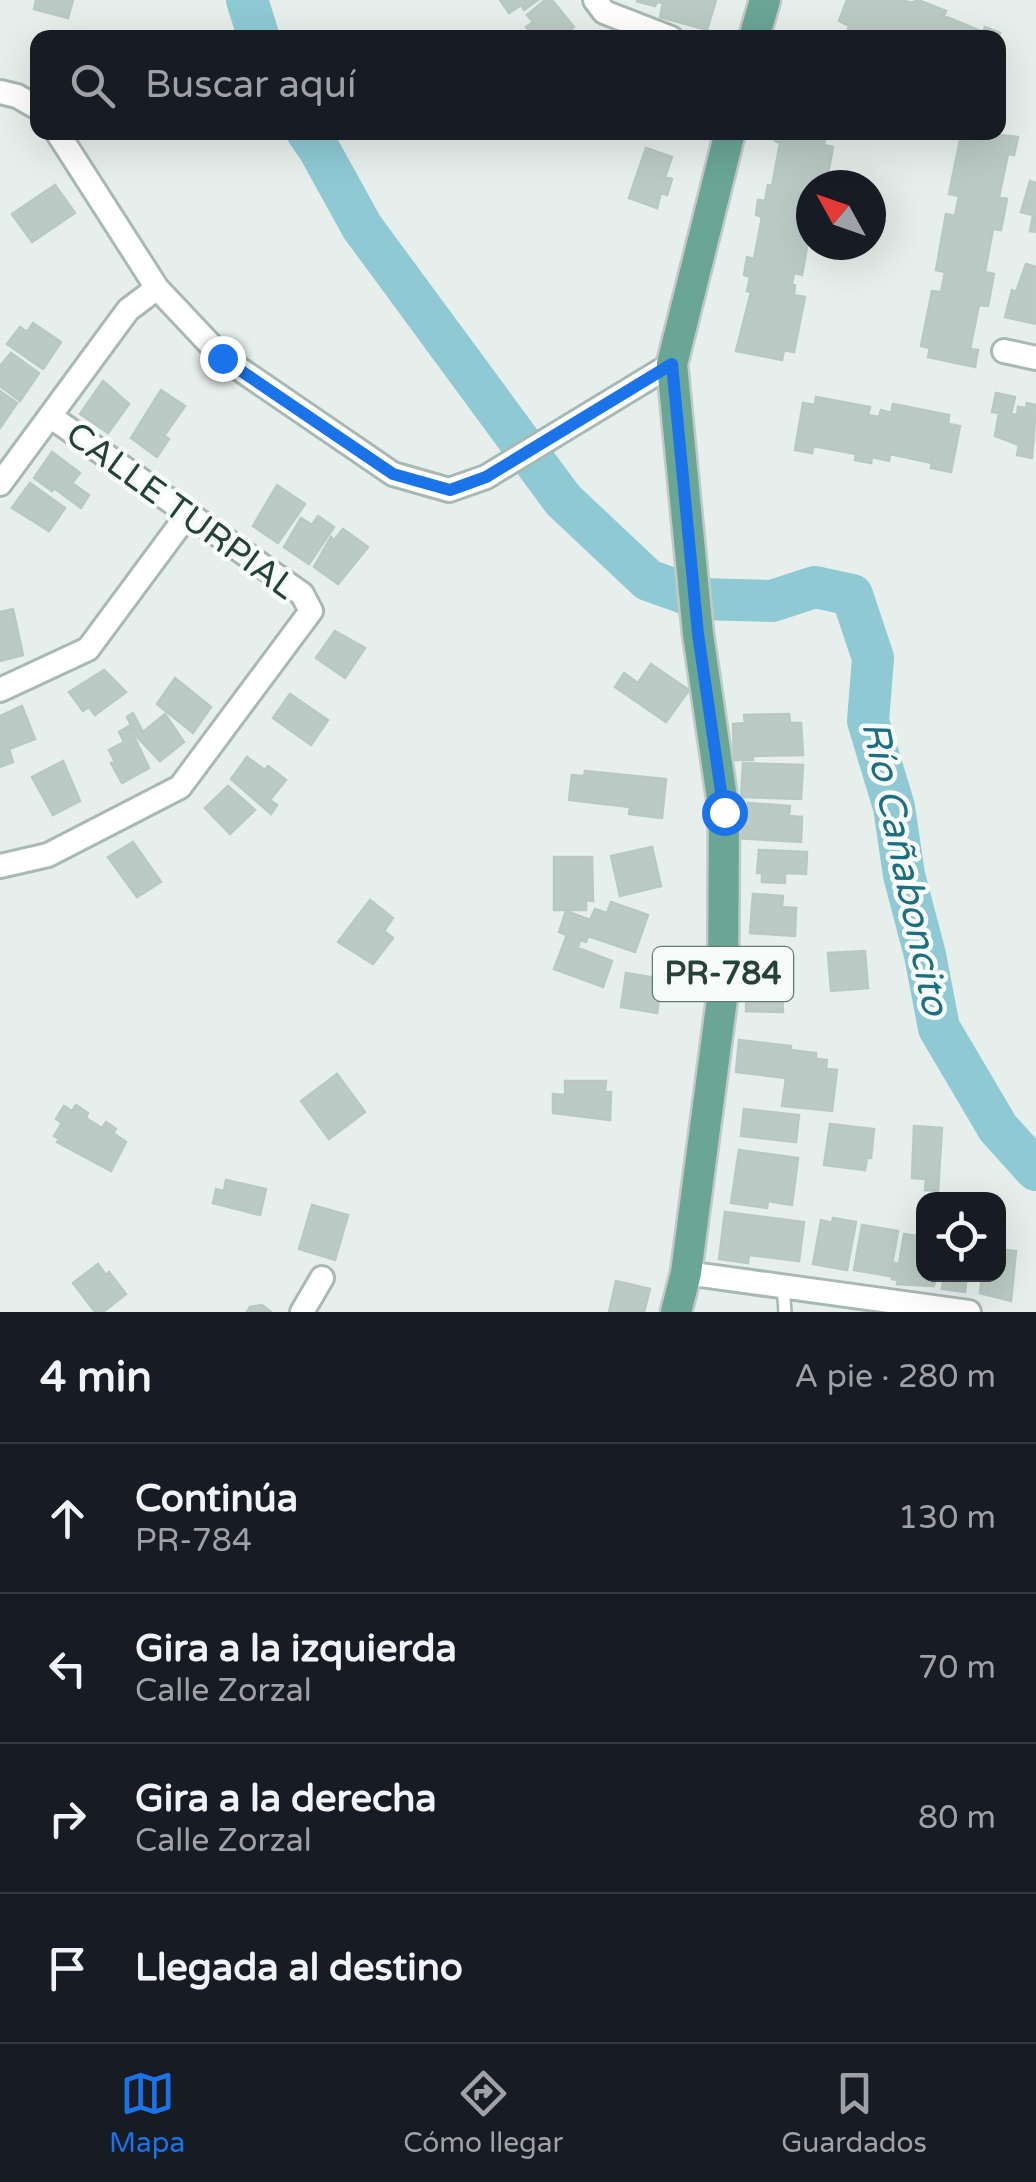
<!DOCTYPE html>
<html lang="es">
<meta charset="utf-8">
<style>
:root{--surface:#171b24;--page:#20242c;--text:#f1f3f6;--muted:#9ea1a6;--line:#363941;--accent:#1a73e8}
body{margin:0;font-family:"Varela Round",sans-serif;background:var(--page);color:var(--text)}
.controls{position:absolute;right:30px;bottom:30px;display:grid;overflow:hidden;border-radius:20px;box-shadow:0 10px 40px #0002}
.controls button{width:90px;height:90px;display:grid;place-items:center;padding:0;border:0;border-bottom:2px solid var(--line);background:var(--surface);color:var(--text);font:50px sans-serif}
.compass{position:absolute;left:796px;top:170px;width:90px;height:90px;border-radius:50%;background:var(--surface);box-shadow:0 10px 40px #0002;rotate:310deg}
.stop{position:absolute;width:30px;height:30px;margin:-22px;border:8px solid #1a73e8;border-radius:50%;background:#fff}
.stop.end{background:#1a73e8;border-color:#fff;box-shadow:0 2px 10px #0008}
.list{margin:0;padding:0;list-style:none}
h2{display:flex;justify-content:space-between;align-items:center;height:130px;margin:0;padding:0 40px;font-size:42px}
h2 small{font-size:32px;font-weight:400;color:var(--muted)}
.list li{display:grid;grid-template-columns:65px 1fr auto;gap:30px;align-items:center;box-sizing:border-box;height:150px;padding:0 40px;border-top:2px solid var(--line)}
.list b{display:block;font-size:38px;white-space:nowrap}
.list p{margin:0;font-size:32px;white-space:nowrap;color:var(--muted)}
.list em{font-size:32px;font-style:normal;color:var(--muted)}
.icon{flex:none;width:55px;height:55px;fill:none;stroke:currentColor;stroke-width:2;stroke-linecap:round;stroke-linejoin:round}
.map{position:relative;flex:none;width:1036px;height:1312px;overflow:hidden}
.search{position:absolute;background:var(--surface);box-shadow:0 10px 40px #0002;left:30px;right:30px;top:30px;height:110px;display:flex;align-items:center;gap:25px;box-sizing:border-box;padding:0 35px;border-radius:20px;color:var(--muted);font-size:38px}
.sheet{height:730px;background:var(--surface)}
nav{display:flex;justify-content:space-around;align-items:center;box-sizing:border-box;height:140px;border-top:2px solid var(--line);background:var(--surface);font-size:28px;color:var(--muted)}
nav a{display:grid;justify-items:center;gap:5px}
nav .on{color:var(--accent)}
.map>svg:first-child{display:block}
.lines{fill:none;stroke-linecap:round;stroke-linejoin:round}
.river{stroke:#8ec9d4;stroke-width:42}
.building{fill:#bbcac4;stroke:#b8c9c2;stroke-width:2.5}
.lane-casing{stroke:#a8b8b2;stroke-width:16}
.street-casing{stroke:#a8b8b2;stroke-width:28}
.primary-casing{stroke:#c2cac8;stroke-width:35}
.lane{stroke:#fff;stroke-width:11}
.street{stroke:#fff;stroke-width:22}
.primary{stroke:#6aa596;stroke-width:30}
.route{stroke:#1a73e8;stroke-width:12}
.labels{text-anchor:middle;dominant-baseline:central;stroke-width:9;stroke-linejoin:round;paint-order:stroke}
.shield{fill:#f7fbf9;stroke:#637a73;stroke-width:2.5}
.shield-label{font-size:32px;font-weight:bold;fill:#24423a}
.street-label{font-size:35px;fill:#24423a;stroke:#f7fbf9}
.water-label{font-size:38px;font-style:italic;fill:#1c6f80;stroke:#f7fbf9}
</style>
<div class="map">
<svg width="1036" height="1312" viewBox="0 0 1036 1312">
<rect width="100%" height="100%" fill="#e6efeb"/>
<g class="lines">
<path class="river" d="M247,0L259,38
M307,132L319,149L362,227L563,500L648,580L701,599L772,601L815,587L852,595L873,658L868,721L894,807L904,875L925,955L939,1028L998,1128L1036,1170"/>
</g>
<path class="building" d="M36,0H73L68,18L34,9Z
M500,0H538L524,10L521,5L509,13Z
M545,0H552L574,27L561,38H535L526,27L533,22L527,15Z
M716,0L707,30L660,17L663,3L657,2L655,6L636,1Z
M847,0H903L911,3L918,0L946,11L944,16L983,32L985,27L1000,33L998,38H859L847,33L849,26L839,21Z
M777,132L826,134L824,145L833,147L826,185H811V210L806,209L804,219L811,221V224L802,275L794,273L792,284L795,285L794,295L805,297L794,352L784,350L782,360L736,351L751,292L747,291L750,277L744,275L747,257L754,259L762,217L756,215L758,200L765,201L768,185L772,186L780,143L775,141Z
M972,132L1018,137L1014,155L1008,154L999,197L1007,199L1001,230L993,229L985,272L994,274L988,306L979,305L970,349L978,350L975,367L928,357L930,348L921,346L932,291L941,292L945,272L936,270L946,214L955,216L959,196L949,194L960,140L970,141Z
M646,148L672,157L665,177L672,179L667,195L661,193L657,208L629,198Z
M1030,181L1036,183V232L1030,231L1033,215L1021,212Z
M55,185L75,213L32,242L12,214Z
M1026,264L1036,267V324L1005,317L1012,290L1016,292Z
M33,323L61,342L43,369L7,344L20,327L27,332Z
M11,353L39,373L20,401L0,386V366Z
M103,381L129,404L108,433L80,414Z
M161,390L185,406L164,436L169,439L157,457L131,438Z
M0,391L17,403L0,428Z
M996,393L1015,397L1011,414L1017,415L1018,407L1026,408L1027,403L1036,405L1032,458L1017,455L1019,445L995,436L999,413L992,412Z
M816,397L870,407L868,415L879,417L881,410L891,413L893,404L949,415L948,424L960,426L951,472L931,468L932,463L890,454L889,461L872,457L871,463L855,460L856,454L813,446L812,453L795,450L803,403L815,405Z
M52,452L80,473L72,483L89,495L81,508L54,488L52,491L34,478Z
M30,483L65,508L49,531L12,508Z
M277,485L305,504L278,543L253,526Z
M318,516L334,527L309,564L284,547L301,518L312,525Z
M343,529L368,547L338,584L314,567L331,537L334,540Z
M13,609L23,655L0,661V612Z
M335,631L365,648L345,678L316,658Z
M651,664L689,690L666,722L615,687L624,673L638,683Z
M104,670L126,692L95,715L89,707L83,711L69,692Z
M175,678L211,707L193,733L157,704Z
M290,694L328,720L311,745L273,718Z
M22,706L35,739L9,749L13,762L0,767V716Z
M133,713L143,732L165,714L184,742L160,761L138,738L127,717Z
M789,714L790,723H801L803,755L753,756V760H734L733,724L745,723L744,715Z
M129,726L149,768L122,783L111,763L115,762L109,750L124,742L119,732Z
M247,757L265,770L268,766L286,780L270,800L277,805L271,814L231,779Z
M63,761L80,801L53,815L32,777Z
M743,763L803,765L801,799L741,797Z
M585,771L666,779L662,818L629,814L630,807L569,800L572,775L584,776Z
M228,786L255,810L230,834L205,808Z
M748,803L790,806L789,816L802,817L801,842L735,838L736,818L747,819Z
M133,842L161,882L137,897L108,857Z
M652,847L661,886L620,896L611,856Z
M759,850L807,852L806,874L785,873V883L762,882V873H757Z
M554,857H592L593,901L586,900V910H554Z
M753,894L783,896L782,907L796,908L795,936L750,933Z
M370,900L393,918L384,931L393,938L373,964L338,942Z
M611,902L648,915L635,952L588,936L586,942L580,940L578,948L612,961L603,987L554,969L567,935L559,932L566,911L590,920L595,909L607,913Z
M865,951L868,988L831,991L828,953Z
M626,973L662,979L657,1013L621,1007Z
M747,974L781,975L783,1012L746,1011Z
M739,1040L791,1046L790,1050L816,1053V1059L827,1060L826,1069L837,1070L832,1111L782,1106L786,1078L736,1072Z
M337,1074L365,1112L329,1139L301,1101Z
M565,1081H606L605,1092H611L610,1120L553,1113V1094L565,1095Z
M76,1105L88,1113L86,1118L102,1128L106,1122L116,1129L113,1133L126,1142L111,1171L57,1142L59,1139L54,1136L62,1123L56,1119L64,1106L72,1111Z
M744,1109L799,1115L796,1142L741,1136Z
M830,1124L874,1129L871,1158H867L865,1170L824,1165Z
M914,1126L942,1128L938,1191L925,1190L926,1179L912,1178Z
M739,1150L798,1158L792,1205L768,1201L767,1208L731,1203Z
M226,1180L266,1189L260,1215L213,1203L216,1189L224,1191Z
M312,1205L348,1215L335,1260L299,1249Z
M725,1212L804,1222L799,1261L749,1255L748,1263L719,1259Z
M833,1218L856,1222L847,1270L813,1264L821,1220L832,1223Z
M862,1225L898,1231L890,1276L854,1270Z
M904,1234L924,1237V1274H936L934,1286L897,1284L898,1280L892,1279L895,1263L899,1264Z
M998,1249L1016,1251L1011,1301L980,1293L982,1274H998Z
M98,1264L106,1275L109,1272L126,1294L103,1312H95L73,1283Z
M944,1274H967L965,1292L942,1289Z
M616,1281L650,1289L644,1312H609Z
M262,1305L271,1312H247L250,1307Z"/>
<g class="lines">
<g class="lane-casing">
<path id="lane" d="M783,1286L785,1312"/>
</g>
<g class="street-casing">
<path id="street" d="M595,0L604,12L671,38
M0,92L17,96L38,108
M57,132L157,288L222,357L393,474L449,490L486,477L672,364
M1004,351L1036,358
M0,484L128,310L157,288
M0,690L88,649L188,514
M0,866L48,855L180,787L311,611L302,594L50,416
M686,1273L969,1312
M302,1312L322,1278"/>
</g>
<g class="primary-casing">
<path id="primary" d="M754,38L765,0
M676,1312L686,1273L723,991L724,812L698,634L672,364L730,132"/>
</g>
<use href="#lane" class="lane"/>
<use href="#street" class="street"/>
<use href="#primary" class="primary"/>
</g>
<g class="lines">
<path class="route" d="M222,358L393,474L450,490L486,477L672,364L698,634L724,812"/>
</g>
<g class="labels">
<rect class="shield" x="653" y="947" width="140" height="54" rx="8"/>
<g class="shield-label">
<text x="723" y="974">PR-784</text>
</g>
<g class="street-label">
<text transform="translate(181 511) rotate(36)">CALLE TURPIAL</text>
</g>
<g class="water-label">
<text transform="translate(905 868) rotate(78)">Río Cañaboncito</text>
</g>
</g>
</svg>
<div class="controls">
<button><svg class="icon" aria-label="locate" viewBox="0 0 24 24"><circle cx="12" cy="12" r="6"/><path d="M12 2v4M12 18v4M2 12h4M18 12h4"/></svg></button>
</div>
<svg class="compass" viewBox="-18 -18 36 36"><path d="M0-13l5 13h-10z" fill="#e53935"/><path d="M0 13l5-13h-10z" fill="#9ea1a6"/></svg>
<div class="stop" style="left:724px;top:812px"></div>
<div class="stop end" style="left:222px;top:358px"></div>
<div class="search"><svg class="icon" aria-label="search" viewBox="0 0 24 24"><circle cx="10" cy="10" r="6"/><path d="M15 15l6 6"/></svg>Buscar aquí</div>
</div>
<section class="sheet">
<h2>4 min<small>A pie · 280 m</small></h2>
<ul class="list">
<li><svg class="icon" aria-label="ahead" viewBox="0 0 24 24"><path d="M12 20V5M6 11l6-6 6 6"/></svg><div><b>Continúa</b><p>PR-784</p></div><em>130 m</em></li>
<li><svg class="icon" aria-label="left" viewBox="0 0 24 24"><path d="M17 20v-9H6M10 6l-5 5 5 5"/></svg><div><b>Gira a la izquierda</b><p>Calle Zorzal</p></div><em>70 m</em></li>
<li><svg class="icon" aria-label="right" viewBox="0 0 24 24"><path d="M7 20v-9h11M14 6l5 5-5 5"/></svg><div><b>Gira a la derecha</b><p>Calle Zorzal</p></div><em>80 m</em></li>
<li><svg class="icon" aria-label="arrive" viewBox="0 0 24 24"><path d="M6 21V4h12l-3 4 3 4H6"/></svg><div><b>Llegada al destino</b></div></li>
</ul>
</section>
<nav>
<a class="on"><svg class="icon" aria-label="map" viewBox="0 0 24 24"><path d="M3 6l6-2 6 2 6-2v14l-6 2-6-2-6 2zM9 4v14M15 6v14"/></svg>Mapa</a>
<a><svg class="icon" aria-label="directions" viewBox="0 0 24 24"><path d="M12 3l9 9-9 9-9-9zM9 14v-3h6M13 9l2 2-2 2"/></svg>Cómo llegar</a>
<a><svg class="icon" aria-label="saved" viewBox="0 0 24 24"><path d="M7 4h10v16l-5-4-5 4z"/></svg>Guardados</a>
</nav>
